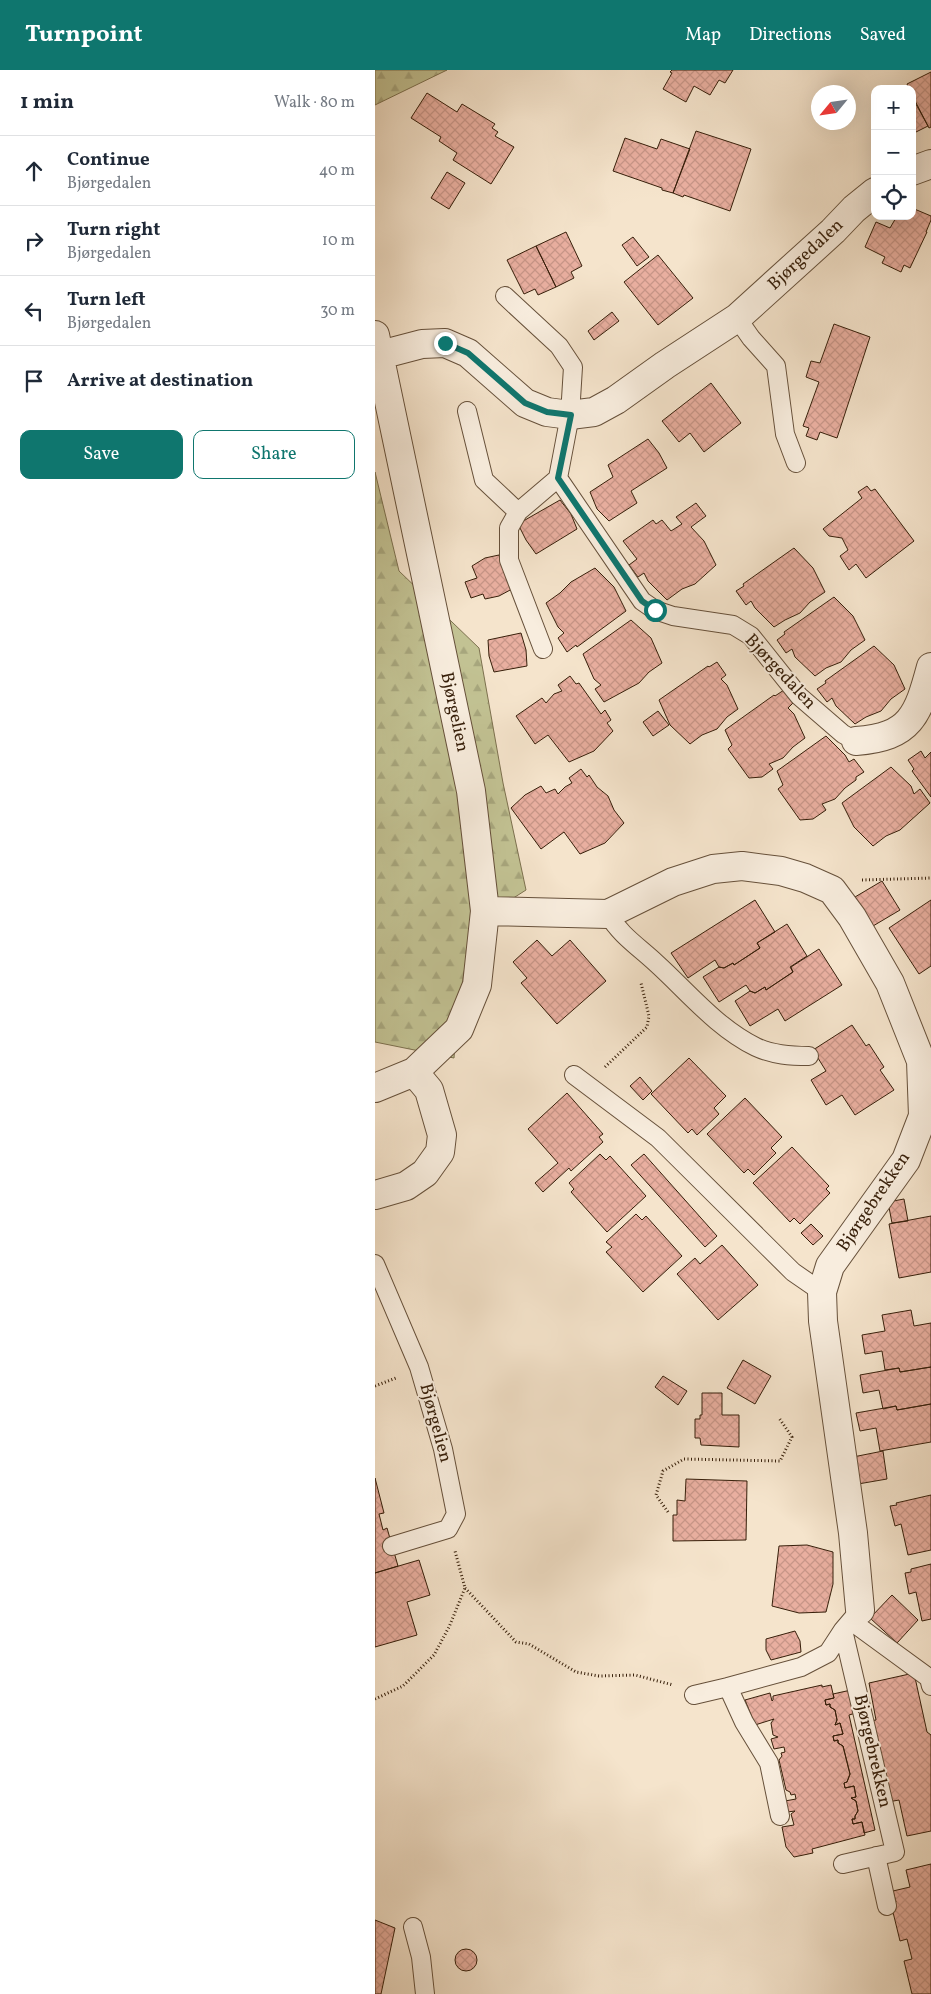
<!DOCTYPE html>
<meta charset="utf-8">
<style>
:root{--surface:#fff;--page:#f2f2f3;--text:#1f2937;--muted:#747a83;--line:#e0e1e3;--accent:#0f766e}
body{margin:0;font-family:Vollkorn,serif;background:var(--page);color:var(--text)}
.controls{position:absolute;right:15px;top:15px;display:grid;overflow:hidden;border-radius:10px;box-shadow:0 5px 20px #0002}
.controls button{width:45px;height:45px;display:grid;place-items:center;padding:0;border:0;border-bottom:1px solid var(--line);background:var(--surface);color:var(--text);font:25px sans-serif}
.compass{position:absolute;left:436px;top:15px;width:45px;height:45px;border-radius:50%;background:var(--surface);box-shadow:0 5px 20px #0002;rotate:241deg}
.stop{position:absolute;width:15px;height:15px;margin:-11px;border:4px solid #0f766e;border-radius:50%;background:#fff}
.stop.end{background:#0f766e;border-color:#fff;box-shadow:0 1px 5px #0008}
.list{margin:0;padding:0;list-style:none}
h2{display:flex;justify-content:space-between;align-items:center;height:65px;margin:0;padding:0 20px;font-size:21px}
h2 small{font-size:16px;font-weight:400;color:var(--muted)}
.list li{display:grid;grid-template-columns:32px 1fr auto;gap:15px;align-items:center;box-sizing:border-box;height:70px;padding:0 20px;border-top:1px solid var(--line)}
.list b{display:block;font-size:19px;white-space:nowrap}
.list p{margin:0;font-size:16px;white-space:nowrap;color:var(--muted)}
.list em{font-size:16px;font-style:normal;color:var(--muted)}
.actions{display:flex;gap:10px;padding:15px 20px}
.actions a{flex:1;padding:11px 0;border:1px solid var(--accent);border-radius:10px;text-align:center;font-size:18px;color:var(--accent)}
.actions .main{background:var(--accent);color:#fff}
.icon{flex:none;width:28px;height:28px;fill:none;stroke:currentColor;stroke-width:2;stroke-linecap:round;stroke-linejoin:round}
.map{position:relative;flex:none;width:556px;height:1924px;overflow:hidden}
header{display:flex;align-items:center;gap:30px;box-sizing:border-box;height:70px;padding:0 25px;background:var(--accent);color:#fff}
header strong{font-size:24px}
nav{display:flex;gap:28px;margin-inline-start:auto;font-size:18px}
main{display:flex}
aside{flex:1;background:var(--surface)}
.map>svg:first-child{display:block}
.forest{fill:url(#forest-firs);stroke:#7c704e}
.building{fill:url(#building-cross-hatch);stroke:#371f0a}
.lines{fill:none;stroke-linecap:round;stroke-linejoin:round}
.lane-casing{stroke:#66503a;stroke-width:20}
.street-casing{stroke:#66503a;stroke-width:30}
.path{stroke:#371f0a;stroke-width:3;stroke-dasharray:1 2.5;stroke-linecap:butt}
.lane{stroke:#f8edde;stroke-width:18}
.street{stroke:#f8edde;stroke-width:28}
.route{stroke:#0f766e;stroke-width:6}
.labels{text-anchor:middle;dominant-baseline:central;stroke-width:4;stroke-linejoin:round;paint-order:stroke}
.street-label{font-size:18px;fill:#371f0a;stroke:#f8edde}
</style>
<header>
<strong>Turnpoint</strong>
<nav><a>Map</a><a>Directions</a><a>Saved</a></nav>
</header>
<main>
<aside>
<h2>1 min<small>Walk · 80 m</small></h2>
<ul class="list">
<li><svg class="icon" aria-label="ahead" viewBox="0 0 24 24"><path d="M12 20V5M6 11l6-6 6 6"/></svg><div><b>Continue</b><p>Bjørgedalen</p></div><em>40 m</em></li>
<li><svg class="icon" aria-label="right" viewBox="0 0 24 24"><path d="M7 20v-9h11M14 6l5 5-5 5"/></svg><div><b>Turn right</b><p>Bjørgedalen</p></div><em>10 m</em></li>
<li><svg class="icon" aria-label="left" viewBox="0 0 24 24"><path d="M17 20v-9H6M10 6l-5 5 5 5"/></svg><div><b>Turn left</b><p>Bjørgedalen</p></div><em>30 m</em></li>
<li><svg class="icon" aria-label="arrive" viewBox="0 0 24 24"><path d="M6 21V4h12l-3 4 3 4H6"/></svg><div><b>Arrive at destination</b></div></li>
</ul>
<div class="actions"><a class="main">Save</a><a>Share</a></div>
</aside>
<div class="map">
<svg width="556" height="1924" viewBox="0 0 556 1924">
<defs>
<pattern id="forest-firs" width="22" height="20" patternUnits="userSpaceOnUse" patternTransform="scale(1.25)"><rect width="22" height="20" fill="#c2c293"/><path d="M5 1l3.5 6h-7zM16 11l3.5 6h-7z" fill="#a7a67d"/></pattern>
<pattern id="building-cross-hatch" width="8" height="8" patternUnits="userSpaceOnUse" patternTransform="scale(1.25)"><rect width="8" height="8" fill="#e9afa0"/><path d="M0 0l8 8M0 8l8-8" fill="none" stroke="#c89688"/></pattern>
</defs>
<rect width="100%" height="100%" fill="#f5e4cc"/>
<filter id="stains"><feTurbulence type="fractalNoise" baseFrequency=".004" numOctaves="4"/><feColorMatrix values="0 0 0 0 .2 0 0 0 0 .09 0 0 0 0 .02 0 0 0 .5 -.17"/></filter>
<radialGradient id="worn" r=".72"><stop offset=".6" stop-color="#630" stop-opacity="0"/><stop offset="1" stop-color="#630" stop-opacity=".3"/></radialGradient>
<path class="forest" d="M0,0H72L0,35Z
M0,402L24,501L104,578L128,713L151,820L96,855L81,958L79,988L0,972Z"/>
<path class="building" d="M297,0H358L350,13L344,10L335,25L319,16L311,32L288,19L297,3L295,2Z
M556,2V57L554,58L537,25V19H534L532,14Z
M52,23L82,42L87,34L120,54L117,58L123,62L120,66L139,77L116,114L78,90L82,83L64,71L66,67L36,48Z
M537,27L553,56L537,64Z
M321,61L376,79L355,141L309,125L308,127L298,123Z
M250,68L282,79L286,69L315,79L298,123L287,120V118L238,101Z
M72,102L90,113L74,139L56,128Z
M537,138L556,146V150L551,162H552L535,198L529,195L526,202L507,193L510,187L490,177L501,152L515,158L522,146H537Z
M191,162L207,196L196,202L199,208L181,217L161,176Z
M258,167L274,187L262,196L247,175Z
M161,176L181,217L163,225L160,219L149,224L132,190Z
M283,185L318,228L283,255L249,212Z
M237,242L244,251L219,270L213,261Z
M459,254L495,267L462,368L445,362L442,370L431,366L434,358L428,356L444,312L431,307L436,291L445,293Z
M336,313L366,353L329,382L315,363L304,372L287,351Z
M273,369L284,383L292,398L256,421L262,433L234,451L222,439L215,422L238,407L233,395Z
M492,416L496,421L500,419L539,471L491,508L481,494L474,500L465,486L473,480L467,468L454,466L448,459L487,428L483,422Z
M185,430L196,444L202,459L161,484L151,470L143,454Z
M321,433L331,446L316,457L329,471L341,495L320,514L307,519L292,530L273,511L269,503L263,507L254,495L262,489L248,471L278,450L281,454L287,450L296,461L307,454L301,447Z
M419,478L438,498L450,522L435,532L425,543L410,550L399,557L380,538L376,531L371,535L361,521L369,516L368,514Z
M124,485L137,519L124,526L110,529L108,524L96,528L90,512L102,508L97,496L110,488Z
M220,498L239,517L251,541L202,577L201,575L192,582L183,568L189,563L183,557L171,533L185,523L196,512Z
M459,527L478,546L490,570L476,580L466,592L451,598L440,606L420,587L417,579L411,583L402,570L410,564L409,562Z
M256,550L276,568L287,593L274,602L264,613L229,632L220,619L226,615L219,609L208,584Z
M146,563L151,580L152,596L119,602L114,586L113,570Z
M499,576L519,595L530,619L516,629L506,641L491,647L480,654L461,636L457,628L452,632L442,619L451,613L450,611Z
M342,592L351,605L346,609L352,615L363,639L352,647L342,659L327,665L315,674L295,655L284,630L333,596L334,597Z
M195,606L201,614L204,613L226,644L230,640L236,650L232,653L238,661L219,681L194,692L173,665L160,674L141,646L167,628L171,633L179,624L187,621L183,615Z
M409,620L418,633L413,638L419,644L430,668L418,677L408,688L394,694L398,699L387,707L374,708L353,679L357,675L350,660L399,625L400,626Z
M283,641L294,655L278,666L268,652Z
M451,666L470,685L474,692L479,689L489,702L481,707V710L470,718L460,729L447,734L451,740L438,749L425,750L403,719L408,715L402,701Z
M546,681L550,688L556,682V727L537,701L539,699L533,690Z
M516,697L536,716L539,724L545,719L555,733L525,760L511,766L498,776L479,757L467,733Z
M206,699L212,707L214,705L222,717L233,726L239,740L249,753L230,773L205,784L189,762L166,779L136,738L150,725L166,716L171,723L180,719L183,724L190,717L197,713L194,708Z
M507,811L525,840L498,856L480,827Z
M380,830L400,862L382,873L385,878L359,895L358,893L349,898L344,897L340,890L313,908L296,883Z
M556,830V896L544,904L514,858Z
M412,854L432,886L415,897L418,902L391,920L390,917L380,923L375,921L371,915L344,932L328,907L344,897L349,898L358,893L359,895L385,878L382,873Z
M162,870L177,886L195,870L231,911L182,954L146,913L152,908L138,892Z
M444,879L467,915L410,951L403,939L375,956L360,931L375,921L380,923L390,917L391,920L418,902L416,897Z
M477,955L491,976L494,974L509,997L505,1000L519,1020L480,1045L467,1025L451,1035L436,1010L451,1001L438,980Z
M314,988L351,1026L339,1038L344,1044L322,1065L317,1059L313,1063L276,1024Z
M265,1007L277,1021L268,1030L255,1016Z
M192,1023L228,1064L224,1067L228,1072L196,1101L194,1098L168,1122L160,1113L183,1093L153,1059Z
M370,1028L407,1067L396,1078L401,1083L379,1105L373,1099L369,1103L332,1064Z
M417,1077L454,1116L451,1119L455,1123L425,1154L419,1148L415,1152L378,1113Z
M225,1084L231,1090L235,1086L271,1126L232,1162L196,1122L199,1119L194,1113Z
M269,1084L342,1166L330,1177L256,1095Z
M529,1129L533,1151L517,1153L513,1132Z
M261,1144L267,1150L271,1146L307,1186L268,1222L231,1182L237,1177L231,1172Z
M556,1146V1202L524,1208L514,1154Z
M436,1154L448,1166L438,1175L426,1163Z
M347,1175L383,1215L343,1250L302,1204L320,1188L325,1194Z
M536,1240L539,1256L556,1253V1297L525,1302L524,1298L510,1300L507,1281L490,1284L487,1265L510,1261L507,1245Z
M368,1290L396,1306L380,1334L352,1318Z
M556,1297V1334L522,1340L521,1336L508,1339L504,1320L488,1323L485,1305L524,1298L525,1302Z
M288,1306L312,1321L303,1335L280,1317Z
M327,1323H347V1345H364V1377L326,1375L325,1368H320V1349H325V1345H327Z
M556,1334V1372L505,1381L501,1358L485,1361L481,1343L521,1336L522,1340Z
M508,1381L512,1409L483,1414L478,1387Z
M0,1408L9,1443L4,1444L8,1460L12,1458L23,1496L0,1503Z
M311,1409L372,1411L371,1470L298,1471V1445H302V1430L310,1431Z
M556,1425V1480L533,1485L526,1454L520,1456L515,1436L522,1435L521,1433Z
M432,1475L458,1482V1514L451,1542L424,1543L397,1536L404,1476Z
M44,1490L55,1525L32,1532L42,1565L0,1577V1503Z
M556,1494V1549L547,1551L541,1522L534,1524L530,1503L536,1502V1499Z
M517,1525L543,1550L522,1573L495,1548Z
M420,1561L425,1571L426,1582L396,1590L391,1580V1569Z
M539,1603L552,1662L556,1665V1761L532,1766L524,1730L513,1732L494,1651L501,1650L494,1613Z
M447,1615V1617L456,1615L459,1628L450,1630L451,1635L455,1634V1637L460,1640L462,1650L460,1655L465,1653L468,1664L458,1666L459,1671L463,1670V1673L468,1676L475,1704L472,1712L469,1713L470,1718L479,1716L481,1727L476,1728L481,1731L483,1741L480,1746V1749H477L478,1754L487,1752L490,1765L437,1779L438,1783L419,1787L411,1777L407,1757L419,1755L416,1744L420,1741L412,1742L410,1731L421,1729L420,1724L416,1725L415,1722L411,1720L404,1690L407,1686L406,1683L410,1682L409,1677L399,1679L396,1669L403,1667L398,1665L396,1653L399,1649L380,1655L370,1630L395,1623L397,1631L398,1630V1626Z
M476,1620L481,1643L474,1645L500,1760L489,1763L487,1752L478,1754L477,1749H480V1746L483,1741L481,1731L476,1728L481,1727L479,1716L470,1718L469,1713L472,1712L475,1704L468,1676L463,1673V1670L459,1671L458,1666L468,1664L465,1653L460,1655L462,1650L460,1640L455,1637V1634L451,1635L450,1630L459,1628L458,1624Z
M556,1794V1924H537L529,1891L537,1889L532,1869L525,1871L516,1834L521,1832L518,1821L535,1817L531,1800Z
M0,1850L20,1858L6,1924H0Z
M80 1890a11 11 0 1 1 22 0a11 11 0 1 1-22 0Z"/>
<g class="lines">
<g class="lane-casing">
<path id="lane" d="M130,226L184,276L198,297L195,345L183,408L267,531L280,540L298,546L358,555L376,566L424,626L468,664L481,671
M362,248L376,268L401,296L410,364L421,393
M92,341L109,410L143,442
M168,579L134,490V458L143,442L183,408
M233,844C245,865 264,877 281,893C313,922 342,958 381,977C398,985 416,986 434,986
M199,1005L283,1068L418,1202L447,1222
M0,1194L44,1297L68,1379L81,1444L73,1459L17,1476
M476,1551L554,1608L556,1616
M319,1625L353,1617
M405,1746L394,1693L369,1652L353,1617L426,1597L453,1583L468,1560L485,1540
M501,1786L512,1836
M468,1794L520,1782L468,1560
M38,1857L46,1887L50,1924"/>
</g>
<g class="street-casing">
<path id="street" d="M537,101L556,94
M0,265L96,721L110,841L102,915L84,959L39,1002L0,1018
M5,285L47,274L70,273L93,283L150,333L172,342L195,345L219,342L241,330L290,295L362,248L458,161L479,139L500,122
M481,671C536,667 543,645 556,597
M110,841L233,844L298,812L338,799L367,796L406,801L430,808L457,820L477,847L515,913L546,991L548,1046L531,1090L455,1196L447,1222L448,1251L478,1463L485,1540
M0,1125L31,1116L50,1103L65,1082L67,1065L54,1020L39,1002"/>
</g>
<path class="path" d="M487,810L556,808
M230,997L272,957L274,946L266,913
M0,1316L21,1308
M293,1442L281,1425L288,1401L309,1389L405,1391L417,1367L404,1348
M90,1518L141,1572L154,1574L201,1602L224,1606L260,1605L298,1615
M0,1629L28,1616L59,1585L74,1557L90,1518L80,1481"/>
<use href="#lane" class="lane"/>
<use href="#street" class="street"/>
</g>
<g class="lines">
<path class="route" d="M70,273L93,283L150,333L172,342L196,345L183,408L267,531L280,540"/>
</g>
<g class="labels">
<g class="street-label">
<text transform="translate(431 185) rotate(-43)">Bjørgedalen</text>
<text transform="translate(405 602) rotate(47)">Bjørgedalen</text>
<text transform="translate(79 642) rotate(78)">Bjørgelien</text>
<text transform="translate(499 1132) rotate(-56)">Bjørgebrekken</text>
<text transform="translate(60 1353) rotate(75)">Bjørgelien</text>
<text transform="translate(497 1681) rotate(77)">Bjørgebrekken</text>
</g>
</g>
<rect width="100%" height="100%" filter="url(#stains)"/>
<rect width="100%" height="100%" fill="url(#worn)"/>
</svg>
<div class="controls">
<button>+</button>
<button>−</button>
<button><svg class="icon" aria-label="locate" viewBox="0 0 24 24"><circle cx="12" cy="12" r="6"/><path d="M12 2v4M12 18v4M2 12h4M18 12h4"/></svg></button>
</div>
<svg class="compass" viewBox="-18 -18 36 36"><path d="M0-13l5 13h-10z" fill="#e53935"/><path d="M0 13l5-13h-10z" fill="#747a83"/></svg>
<div class="stop" style="left:280px;top:540px"></div>
<div class="stop end" style="left:70px;top:273px"></div>
</div>
</main>
